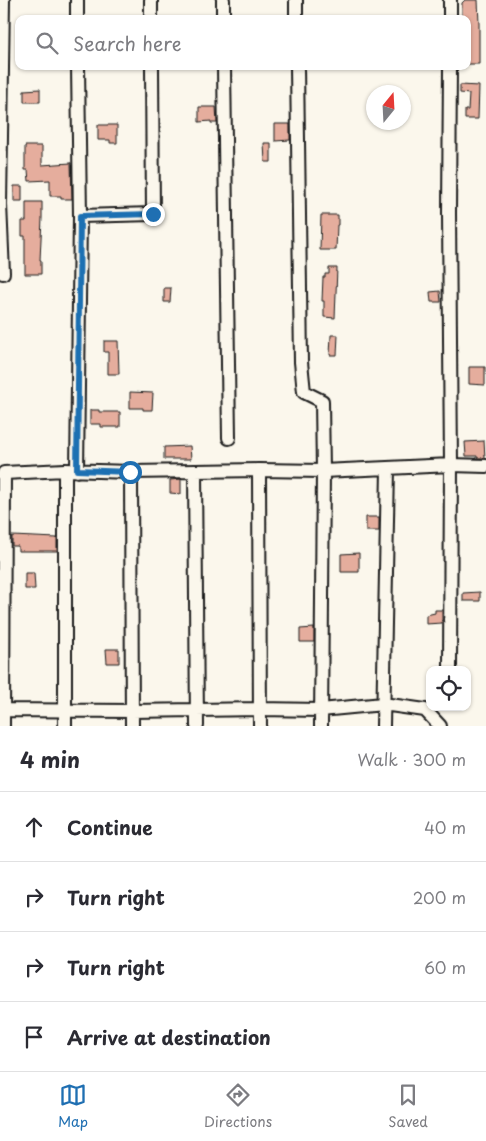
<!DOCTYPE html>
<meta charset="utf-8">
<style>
:root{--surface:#fff;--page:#f7f7f7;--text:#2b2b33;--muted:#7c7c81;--line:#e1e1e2;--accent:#1f6fb2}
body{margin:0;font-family:"Playpen Sans",sans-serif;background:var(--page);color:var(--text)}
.controls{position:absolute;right:15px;bottom:15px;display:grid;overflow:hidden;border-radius:10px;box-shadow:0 1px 4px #0004}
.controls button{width:45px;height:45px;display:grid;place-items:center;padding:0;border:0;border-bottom:1px solid var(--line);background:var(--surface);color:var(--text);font:25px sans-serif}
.compass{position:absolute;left:366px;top:85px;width:45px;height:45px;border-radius:50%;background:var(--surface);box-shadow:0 1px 4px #0004;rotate:18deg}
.stop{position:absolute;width:15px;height:15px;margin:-11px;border:4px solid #1f6fb2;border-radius:50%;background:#fff}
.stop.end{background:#1f6fb2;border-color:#fff;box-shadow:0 1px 5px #0008}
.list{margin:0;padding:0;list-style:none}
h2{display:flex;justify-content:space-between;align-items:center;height:65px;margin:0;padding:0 20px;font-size:21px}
h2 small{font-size:16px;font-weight:400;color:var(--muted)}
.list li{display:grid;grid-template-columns:32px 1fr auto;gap:15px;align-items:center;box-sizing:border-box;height:70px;padding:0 20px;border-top:1px solid var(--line)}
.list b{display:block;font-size:19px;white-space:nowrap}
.list em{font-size:16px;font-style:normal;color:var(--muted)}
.icon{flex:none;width:28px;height:28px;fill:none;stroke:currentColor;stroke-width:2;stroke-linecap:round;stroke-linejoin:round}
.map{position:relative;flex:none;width:486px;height:726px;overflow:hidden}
.search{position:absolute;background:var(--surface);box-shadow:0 1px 4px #0004;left:15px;right:15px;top:15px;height:55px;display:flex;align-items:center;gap:12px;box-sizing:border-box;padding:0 18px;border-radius:10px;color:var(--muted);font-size:19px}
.sheet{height:345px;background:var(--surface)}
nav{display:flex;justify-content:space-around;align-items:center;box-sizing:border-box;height:70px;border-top:1px solid var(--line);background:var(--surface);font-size:14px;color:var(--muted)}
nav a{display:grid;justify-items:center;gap:2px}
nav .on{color:var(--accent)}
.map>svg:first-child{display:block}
.building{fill:#e5ad9d;stroke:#1c1c1c}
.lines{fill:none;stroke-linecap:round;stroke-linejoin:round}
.minor-casing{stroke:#1c1c1c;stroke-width:16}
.minor{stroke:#fbf7ec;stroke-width:12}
.route{stroke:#1f6fb2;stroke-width:6}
</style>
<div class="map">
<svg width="486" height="726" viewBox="0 0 486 726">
<rect width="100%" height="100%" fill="#fbf7ec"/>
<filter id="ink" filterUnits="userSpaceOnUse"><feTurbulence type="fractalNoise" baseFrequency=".02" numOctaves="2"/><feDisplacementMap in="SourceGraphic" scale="10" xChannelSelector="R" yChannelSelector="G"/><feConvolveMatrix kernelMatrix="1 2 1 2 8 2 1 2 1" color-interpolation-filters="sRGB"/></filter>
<g filter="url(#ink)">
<path class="building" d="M465,0H478L479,24V64H467V19H462V3Z
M460,85L479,86L478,119H465V110H468L469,94L460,93Z
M40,89V102H24V90Z
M199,107H216L217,123H211V121L199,122Z
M275,124H290V140L275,141Z
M98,125H117V143H110V140H98Z
M264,143H271V162H265Z
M25,146H42V165L71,163L72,199H61V196H50V180L29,181L28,170H25Z
M14,186H22V201H14Z
M26,202H42V218L40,260H41V274H25V236H22V221H26Z
M321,215H338V225H337L336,250H320Z
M329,268H337L335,318L324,317V301H322L323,277H325V274H329Z
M164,288H171L170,302H164Z
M440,291L441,302H431L430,292Z
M331,335H338L337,355H330Z
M104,341H118L119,374H108V352H104Z
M469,367H485V385L469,384Z
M130,392L153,393L152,410H143V408H130Z
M90,410H99V412H120V427H101V424H90Z
M484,441L485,458H477V456H466L465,442Z
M190,446L191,459H164V447Z
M181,479V494L170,493V480Z
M366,517H379V531H366Z
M12,536L57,538V551H18V546H12Z
M359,553V572H341V554Z
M25,573H34L35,589H25Z
M480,592V601H463V593Z
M435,610H442V623L426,624V615L435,613Z
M314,628V642H300V629Z
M106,649H119V663H107Z"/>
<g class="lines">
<g class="minor-casing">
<path id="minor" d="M77,0V19
M151,0V19
M223,0V19
M296,0V19
M450,19V0
M224,66L229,438
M297,66L301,362L304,392L322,401L323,471L321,726
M450,66L449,213L451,465L450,670
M80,216L153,214L152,66
M3,273L0,204L3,0
M65,470V726
M259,470L260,726
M77,471L80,216L78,66
M195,471L197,726
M131,472L132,726
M0,710L132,711L260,709L321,710L383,704L425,710L440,726
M3,726L4,473L65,470L131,472L259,470L323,471L451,465L486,466
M383,726L388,469"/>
</g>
<use href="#minor" class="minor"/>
</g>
</g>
<g class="lines" filter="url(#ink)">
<path class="route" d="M130,472L77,470L80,216L153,214"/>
</g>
</svg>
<div class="controls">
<button><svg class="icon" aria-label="locate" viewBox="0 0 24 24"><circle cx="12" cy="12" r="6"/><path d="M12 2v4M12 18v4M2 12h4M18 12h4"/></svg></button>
</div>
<svg class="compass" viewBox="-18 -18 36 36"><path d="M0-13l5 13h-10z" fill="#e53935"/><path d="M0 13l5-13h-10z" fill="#7c7c81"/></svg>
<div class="stop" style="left:130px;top:472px"></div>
<div class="stop end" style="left:153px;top:214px"></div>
<div class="search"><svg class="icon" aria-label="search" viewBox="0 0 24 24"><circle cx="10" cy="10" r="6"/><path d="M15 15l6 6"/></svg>Search here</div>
</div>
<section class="sheet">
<h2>4 min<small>Walk · 300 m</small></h2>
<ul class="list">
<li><svg class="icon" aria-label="ahead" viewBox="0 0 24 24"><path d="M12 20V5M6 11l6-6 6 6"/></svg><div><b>Continue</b></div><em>40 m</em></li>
<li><svg class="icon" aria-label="right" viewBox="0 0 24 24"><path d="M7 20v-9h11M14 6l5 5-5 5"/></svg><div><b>Turn right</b></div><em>200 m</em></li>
<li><svg class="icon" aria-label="right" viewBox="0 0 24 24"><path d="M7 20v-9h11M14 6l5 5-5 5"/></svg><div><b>Turn right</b></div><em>60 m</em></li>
<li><svg class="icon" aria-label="arrive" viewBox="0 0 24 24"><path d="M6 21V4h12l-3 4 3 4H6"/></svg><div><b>Arrive at destination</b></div></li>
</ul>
</section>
<nav>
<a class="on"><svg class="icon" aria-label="map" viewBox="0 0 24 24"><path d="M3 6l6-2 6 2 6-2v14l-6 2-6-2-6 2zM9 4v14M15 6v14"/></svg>Map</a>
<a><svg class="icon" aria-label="directions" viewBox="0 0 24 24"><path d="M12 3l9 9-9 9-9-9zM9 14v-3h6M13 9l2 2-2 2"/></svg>Directions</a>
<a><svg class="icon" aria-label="saved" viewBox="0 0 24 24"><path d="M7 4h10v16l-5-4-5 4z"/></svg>Saved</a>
</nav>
